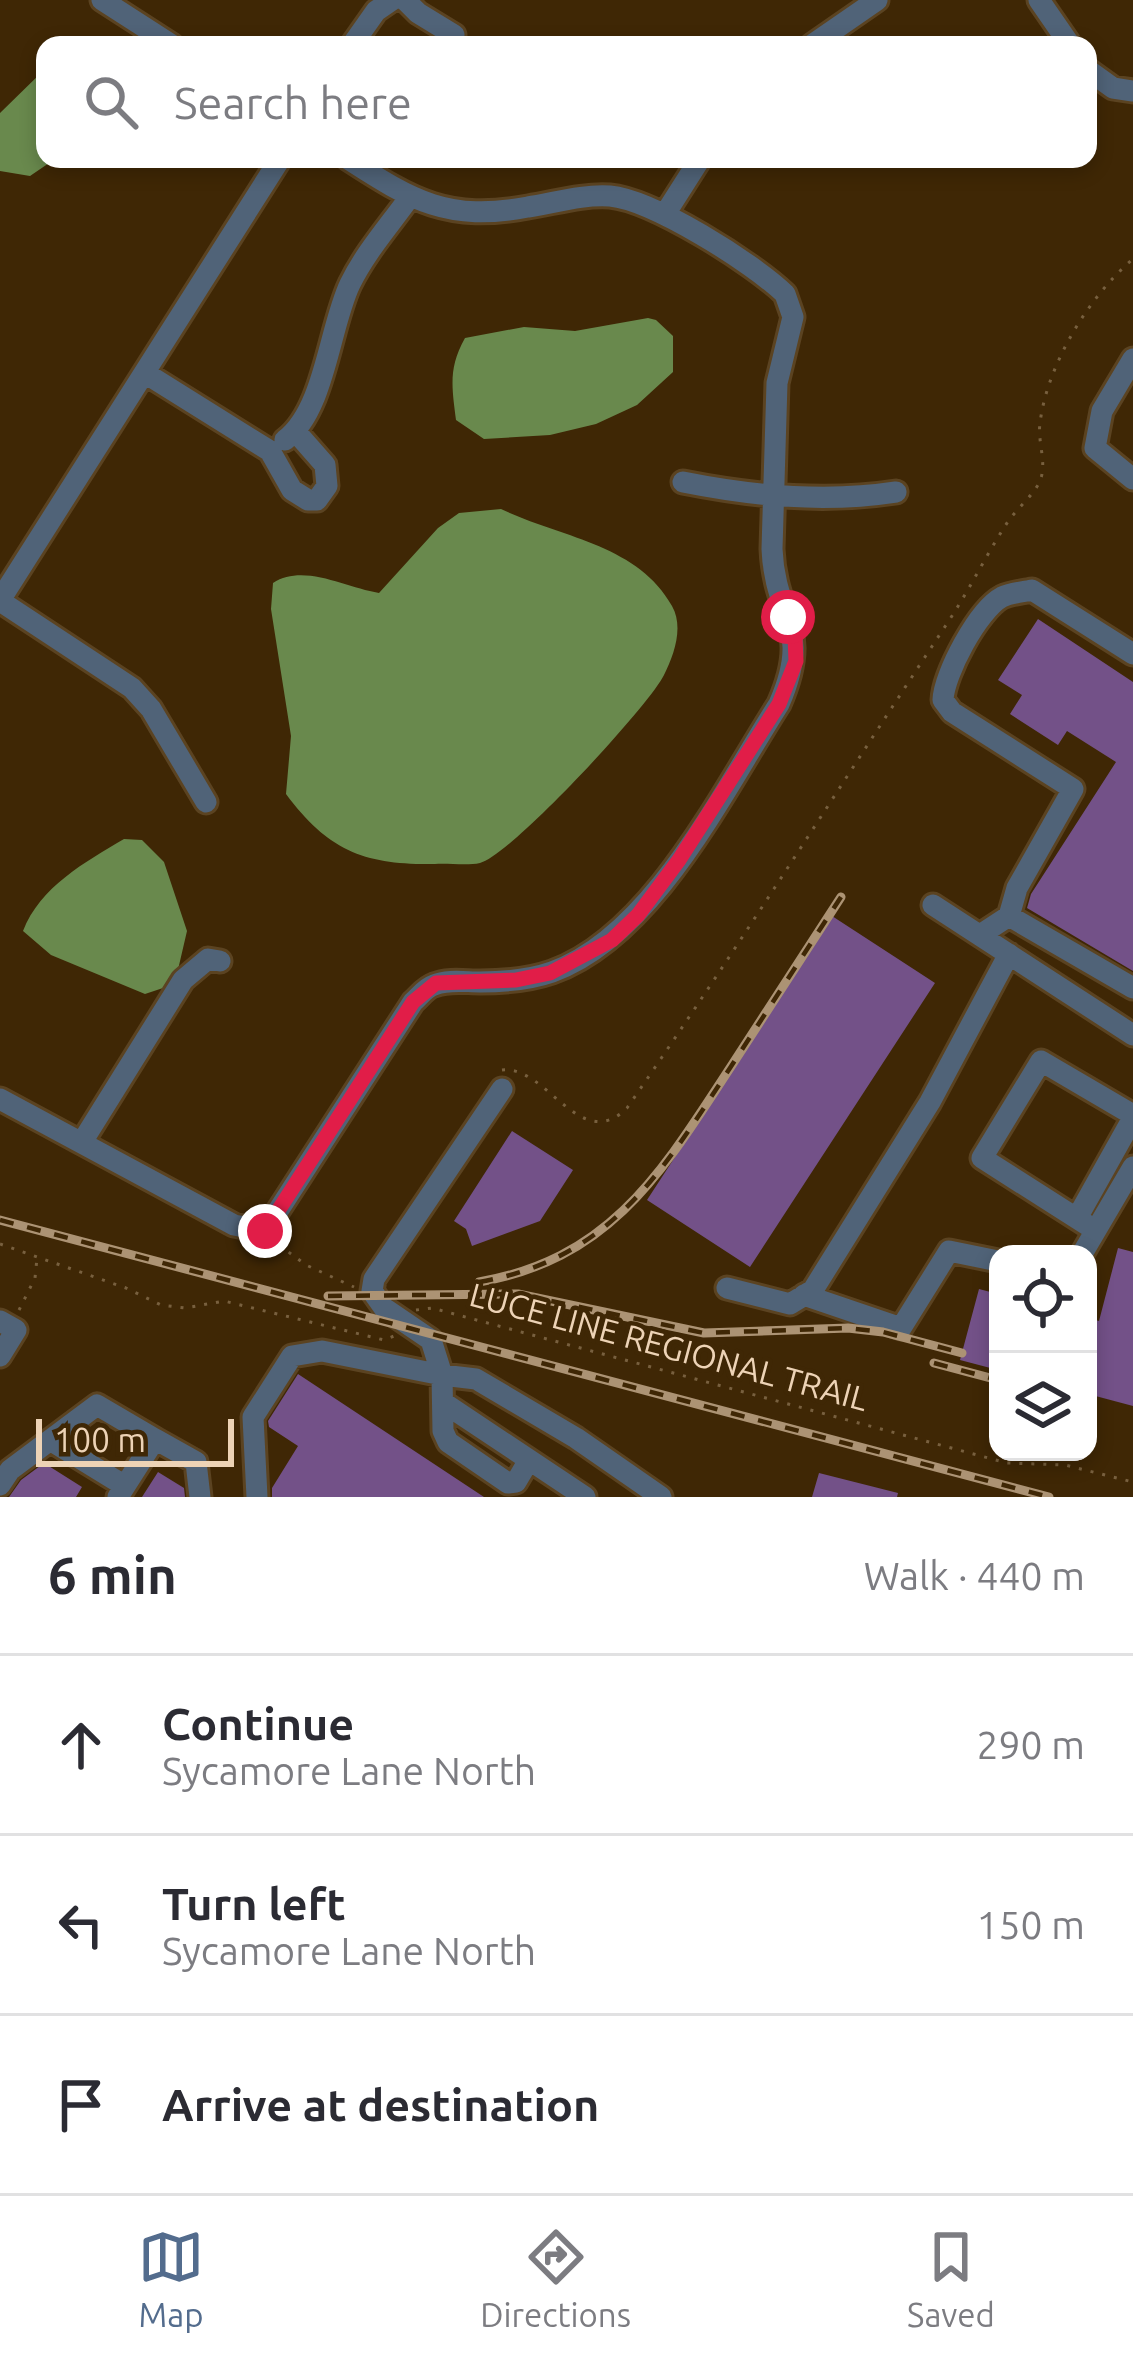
<!DOCTYPE html>
<meta charset="utf-8">
<style>
:root{--surface:#fff;--page:#f7f7f7;--text:#2b2b33;--muted:#7c7c81;--line:#e1e1e2;--accent:#536c8d}
body{margin:0;font-family:Ubuntu,sans-serif;background:var(--page);color:var(--text)}
.controls{position:absolute;right:36px;bottom:36px;display:grid;overflow:hidden;border-radius:24px;box-shadow:0 6px 18px #0003}
.controls button{width:108px;height:108px;display:grid;place-items:center;padding:0;border:0;border-bottom:3px solid var(--line);background:var(--surface);color:var(--text);font:60px sans-serif}
.scale{position:absolute;left:36px;bottom:30px;width:198px;box-sizing:border-box;padding-left:12px;border:6px solid #edd3b6;border-top:0;font-size:33px;line-height:42px;white-space:nowrap;color:#edd3b6;-webkit-text-stroke:9px #3f2705;paint-order:stroke}
.stop{position:absolute;width:36px;height:36px;margin:-27px;border:9px solid #e11d48;border-radius:50%;background:#fff}
.stop.end{background:#e11d48;border-color:#fff;box-shadow:0 3px 12px #0008}
.list{margin:0;padding:0;list-style:none}
h2{display:flex;justify-content:space-between;align-items:center;height:156px;margin:0;padding:0 48px;font-size:51px}
h2 small{font-size:39px;font-weight:400;color:var(--muted)}
.list li{display:grid;grid-template-columns:78px 1fr auto;gap:36px;align-items:center;box-sizing:border-box;height:180px;padding:0 48px;border-top:3px solid var(--line)}
.list b{display:block;font-size:45px;white-space:nowrap}
.list p{margin:0;font-size:39px;white-space:nowrap;color:var(--muted)}
.list em{font-size:39px;font-style:normal;color:var(--muted)}
.icon{flex:none;width:66px;height:66px;fill:none;stroke:currentColor;stroke-width:2;stroke-linecap:round;stroke-linejoin:round}
.map{position:relative;flex:none;width:1133px;height:1497px;overflow:hidden}
.search{position:absolute;background:var(--surface);box-shadow:0 6px 18px #0003;left:36px;right:36px;top:36px;height:132px;display:flex;align-items:center;gap:30px;box-sizing:border-box;padding:0 42px;border-radius:24px;color:var(--muted);font-size:45px}
.sheet{height:696px;background:var(--surface)}
nav{display:flex;justify-content:space-around;align-items:center;box-sizing:border-box;height:168px;border-top:3px solid var(--line);background:var(--surface);font-size:33px;color:var(--muted)}
nav a{display:grid;justify-items:center;gap:6px}
nav .on{color:var(--accent)}
.map>svg:first-child{display:block}
.water{fill:#69894d}
.building{fill:#735188}
.lines{fill:none;stroke-linecap:round;stroke-linejoin:round}
.minor-casing{stroke:#5b4321;stroke-width:27}
.path{stroke:#78603f;stroke-width:3;stroke-dasharray:3 9;stroke-linecap:butt}
.minor{stroke:#506378;stroke-width:21}
.rail-casing{stroke:#ac9374;stroke-width:9}
.rail{stroke:#3f2705;stroke-width:4.5;stroke-dasharray:14;stroke-linecap:butt}
.route{stroke:#e11d48;stroke-width:15}
.labels{text-anchor:middle;dominant-baseline:central;stroke-width:9;stroke-linejoin:round;paint-order:stroke}
.street-label{font-size:33px;fill:#edd3b6;stroke:#3f2705}
</style>
<div class="map">
<svg width="1133" height="1497" viewBox="0 0 1133 1497">
<rect width="100%" height="100%" fill="#3f2705"/>
<path class="water" d="M45,69V159H55L30,176L0,171V113Z
M648,318L656,320L673,336V372L637,405L596,424L550,435L484,439L456,420C452,388 448,368 465,338L524,327L575,331Z
M501,509C559,537 638,544 672,606C684,627 674,655 664,675C649,706 510,856 480,863C467,866 449,863 435,864C366,865 329,852 286,794L291,736L271,609L273,583C304,563 346,588 379,593L438,528L459,513Z
M124,839L142,840L164,862L187,931L177,974L163,988L145,994L51,955L23,931C40,887 85,862 124,839Z"/>
<path class="building" d="M1038,619L1133,682V971L1027,908L1031,894L1116,762L1067,731L1058,745L1010,714L1022,695L998,680Z
M832,916L935,983L750,1267L647,1200Z
M512,1131L573,1170L540,1221L472,1246L466,1229L454,1221Z
M1118,1248L1133,1252V1406L1088,1394V1318L1099,1321Z
M979,1289L998,1294V1370L960,1360Z
M298,1374L484,1497H272V1488L298,1446L269,1427L268,1421Z
M44,1463L82,1487L76,1497H9L21,1480Z
M158,1472L184,1488L185,1497H142Z
M819,1473L898,1493L897,1497H812Z"/>
<g class="lines">
<g class="minor-casing">
<path id="minor" d="M102,0L172,45
M405,0L418,13L454,35
M1039,0L1070,45
M352,45L376,11L392,0
M812,45L877,0
M1088,70L1113,88L1133,91
M665,214L700,159
M1133,359L1102,411L1095,448L1133,479
M145,373L270,451L292,490L308,500H317L327,486L325,465L296,432
M285,440C325,410 329,328 350,284C365,253 389,226 409,198
M683,482C753,496 824,503 896,492
M0,600L280,159
M0,601L132,688L151,709L206,802
M933,905L1133,1035
M1009,916L1017,888L1073,789L952,712L943,700C944,674 978,610 1002,597C1010,593 1023,592 1032,590L1133,654
M980,935L1009,916L1133,988
M502,1089L374,1279L372,1291L384,1308L431,1340L442,1375L476,1379L576,1438L661,1497
M0,1099L234,1225L265,1231L413,1002C420,996 425,988 434,985C448,979 465,982 480,982C503,982 529,980 552,972C653,936 723,791 779,704C813,626 775,620 772,549L777,383L793,317L785,294C753,263 653,200 610,196C583,194 554,203 528,207C448,222 413,201 348,159
M82,1142L183,980L208,959L220,961
M1077,1218L1133,1118
M1095,1230L982,1158L1041,1061L1133,1115
M1082,1254L1133,1167
M727,1288L790,1304L813,1290L930,1102L1009,954
M804,1295L901,1328L949,1251L998,1261
M0,1321L16,1330L0,1356
M444,1403L585,1497
M155,1439L196,1462L200,1497
M50,1440L125,1486
M0,1485L10,1470L97,1405L155,1439L118,1497
M257,1497L253,1417L292,1356L322,1351L442,1375L443,1431L448,1442L508,1483L516,1482L529,1460"/>
</g>
<path class="path" d="M502,1070C547,1065 580,1155 627,1108C738,948 841,784 948,622C970,589 987,553 1009,520C1018,508 1030,498 1038,485C1049,466 1037,443 1040,423C1047,365 1089,296 1133,259
M0,1244L126,1288L161,1305L185,1308L224,1301L384,1340L394,1336
M279,1245L306,1265L354,1287
M19,1310L35,1278L37,1258
M416,1310L432,1308L1007,1463L1065,1465L1133,1482"/>
<use href="#minor" class="minor"/>
<g class="rail-casing">
<path id="rail" d="M0,1220L1049,1497
M479,1282C611,1259 662,1172 730,1068C767,1011 804,954 841,897
M328,1296L518,1294L704,1333L848,1328L883,1332L962,1353
M934,1363L998,1380"/>
</g>
<use href="#rail" class="rail"/>
</g>
<g class="lines">
<path class="route" d="M265,1231L413,1002L436,983L516,980L550,973L612,940L638,915L679,860L779,704L796,661L795,637L788,617"/>
</g>
<g class="labels">
<g class="street-label">
<text transform="translate(669 1346) rotate(15)">LUCE LINE REGIONAL TRAIL</text>
</g>
</g>
</svg>
<div class="controls">
<button><svg class="icon" aria-label="locate" viewBox="0 0 24 24"><circle cx="12" cy="12" r="6"/><path d="M12 2v4M12 18v4M2 12h4M18 12h4"/></svg></button>
<button><svg class="icon" aria-label="layers" viewBox="0 0 24 24"><path d="M12 4l9 5-9 5-9-5zM3 14l9 5 9-5"/></svg></button>
</div>
<div class="scale">100 m</div>
<div class="stop" style="left:788px;top:617px"></div>
<div class="stop end" style="left:265px;top:1231px"></div>
<div class="search"><svg class="icon" aria-label="search" viewBox="0 0 24 24"><circle cx="10" cy="10" r="6"/><path d="M15 15l6 6"/></svg>Search here</div>
</div>
<section class="sheet">
<h2>6 min<small>Walk · 440 m</small></h2>
<ul class="list">
<li><svg class="icon" aria-label="ahead" viewBox="0 0 24 24"><path d="M12 20V5M6 11l6-6 6 6"/></svg><div><b>Continue</b><p>Sycamore Lane North</p></div><em>290 m</em></li>
<li><svg class="icon" aria-label="left" viewBox="0 0 24 24"><path d="M17 20v-9H6M10 6l-5 5 5 5"/></svg><div><b>Turn left</b><p>Sycamore Lane North</p></div><em>150 m</em></li>
<li><svg class="icon" aria-label="arrive" viewBox="0 0 24 24"><path d="M6 21V4h12l-3 4 3 4H6"/></svg><div><b>Arrive at destination</b></div></li>
</ul>
</section>
<nav>
<a class="on"><svg class="icon" aria-label="map" viewBox="0 0 24 24"><path d="M3 6l6-2 6 2 6-2v14l-6 2-6-2-6 2zM9 4v14M15 6v14"/></svg>Map</a>
<a><svg class="icon" aria-label="directions" viewBox="0 0 24 24"><path d="M12 3l9 9-9 9-9-9zM9 14v-3h6M13 9l2 2-2 2"/></svg>Directions</a>
<a><svg class="icon" aria-label="saved" viewBox="0 0 24 24"><path d="M7 4h10v16l-5-4-5 4z"/></svg>Saved</a>
</nav>
